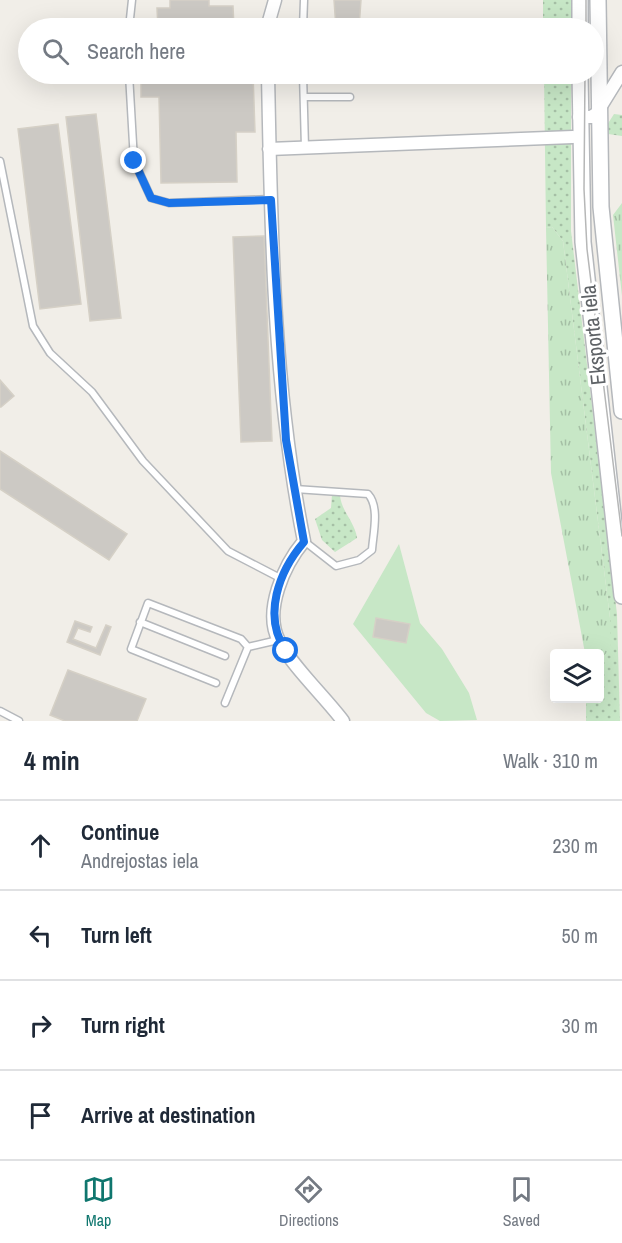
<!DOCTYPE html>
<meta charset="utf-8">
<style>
:root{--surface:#fff;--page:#f2f2f3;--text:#1f2937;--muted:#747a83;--line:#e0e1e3;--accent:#0f766e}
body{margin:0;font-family:"Archivo Narrow",sans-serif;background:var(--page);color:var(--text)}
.controls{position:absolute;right:18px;bottom:18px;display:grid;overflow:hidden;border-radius:6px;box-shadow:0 6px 24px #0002}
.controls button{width:54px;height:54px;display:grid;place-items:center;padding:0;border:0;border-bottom:2px solid var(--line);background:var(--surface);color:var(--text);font:30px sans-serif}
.stop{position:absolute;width:18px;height:18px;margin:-14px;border:4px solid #1a73e8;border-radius:50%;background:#fff}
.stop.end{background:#1a73e8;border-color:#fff;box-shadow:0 2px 6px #0008}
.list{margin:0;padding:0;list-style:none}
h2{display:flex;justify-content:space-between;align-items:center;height:78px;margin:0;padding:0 24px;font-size:26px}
h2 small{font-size:20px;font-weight:400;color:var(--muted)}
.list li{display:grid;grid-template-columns:39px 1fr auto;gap:18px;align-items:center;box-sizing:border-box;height:90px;padding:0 24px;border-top:2px solid var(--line)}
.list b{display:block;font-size:22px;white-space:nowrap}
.list p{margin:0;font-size:20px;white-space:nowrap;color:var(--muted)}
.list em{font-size:20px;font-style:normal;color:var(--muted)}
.icon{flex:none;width:33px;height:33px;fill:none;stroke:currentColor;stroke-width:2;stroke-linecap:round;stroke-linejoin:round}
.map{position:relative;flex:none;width:622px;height:721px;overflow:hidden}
.search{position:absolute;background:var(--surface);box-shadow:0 6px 24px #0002;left:18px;right:18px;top:18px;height:66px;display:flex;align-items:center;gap:15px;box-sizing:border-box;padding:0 21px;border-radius:33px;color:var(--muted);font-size:22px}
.sheet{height:438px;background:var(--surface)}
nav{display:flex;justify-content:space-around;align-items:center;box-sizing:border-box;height:84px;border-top:2px solid var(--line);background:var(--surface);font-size:16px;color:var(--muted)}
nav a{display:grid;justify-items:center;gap:3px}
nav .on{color:var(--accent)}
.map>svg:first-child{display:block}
.grass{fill:url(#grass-dots)}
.park{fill:url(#park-tufts)}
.garden{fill:#c7e7c6}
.building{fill:#ccc9c4;stroke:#d5d0c6;stroke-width:1.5}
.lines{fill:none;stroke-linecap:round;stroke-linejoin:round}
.service-casing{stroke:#b5b8bc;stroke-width:9}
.minor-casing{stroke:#b5b8bc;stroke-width:15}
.tertiary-casing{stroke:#b5b8bc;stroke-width:18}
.service{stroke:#fff;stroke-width:6}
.minor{stroke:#fff;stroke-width:12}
.tertiary{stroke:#fff;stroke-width:15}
.tram{stroke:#b6b7b7;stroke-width:1.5}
.route{stroke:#1a73e8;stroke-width:8}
.labels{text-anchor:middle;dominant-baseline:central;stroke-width:6;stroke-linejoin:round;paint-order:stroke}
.street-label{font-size:21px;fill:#5f6367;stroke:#fff}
</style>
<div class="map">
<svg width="622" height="721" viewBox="0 0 622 721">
<defs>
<pattern id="grass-dots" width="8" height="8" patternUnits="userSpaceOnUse" patternTransform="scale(1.5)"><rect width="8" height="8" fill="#c7e7c6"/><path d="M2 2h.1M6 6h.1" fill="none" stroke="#a5bfa5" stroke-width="1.8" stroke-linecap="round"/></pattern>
<pattern id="park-tufts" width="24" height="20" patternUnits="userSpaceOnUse" patternTransform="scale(1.5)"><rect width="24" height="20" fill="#c7e7c6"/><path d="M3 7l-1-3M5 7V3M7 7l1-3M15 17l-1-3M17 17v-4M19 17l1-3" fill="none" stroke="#a5bfa5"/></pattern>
</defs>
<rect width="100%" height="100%" fill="#f1eee8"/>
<path class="grass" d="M543,0H572L571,28H543Z
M544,74H571V231L617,614L620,721H586V699L600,698L603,683L602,657L610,618L563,241L552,227L546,228Z
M614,114L622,115V136L608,134L607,125Z
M332,494L340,495C341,511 355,522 357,538L335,552L322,540L315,519L331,508Z"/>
<path class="park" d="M622,203V296L613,215Z
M552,227L563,241L610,618L611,649L602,657L603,683L600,688V654L585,653L551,473L546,228Z"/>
<path class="garden" d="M399,544L420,623L442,649L469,693L477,720L440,721L426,713L353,624Z"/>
<path class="building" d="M170,0H209V6H233L234,28H158L157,8H170Z
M334,0H361L359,28H336Z
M141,74H253L255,132H236L237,182L161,183L159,97H141Z
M96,114L121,318L90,321L66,117Z
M58,124L81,304L40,309L18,129Z
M264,236L272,441L241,442L233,237Z
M0,380L14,396L1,407H0Z
M0,451L127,534L109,560L0,489Z
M376,618L410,624L406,643L373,637Z
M75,621L92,627L90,632L78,628L73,639L96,648L106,625L111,627L100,655L67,642Z
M68,670L146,699L137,721H65L50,715Z"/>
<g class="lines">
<g class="service-casing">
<path id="service" d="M129,28L132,0
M303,28L304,0
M129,74L134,161L151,198L169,203L270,199
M303,74L305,148
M305,97H350
M0,161L33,326L50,353L92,392L143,461L228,551L280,578
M295,489L368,494C380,507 373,534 372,550L359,560L336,566L304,541
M140,622L225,656
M216,683L131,649L148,603L241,639L248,647
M225,703L248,647L278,640
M0,711L19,721"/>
</g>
<g class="minor-casing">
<path id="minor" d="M267,28L275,0
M268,74C271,229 273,388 304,541C284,565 263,611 279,641C292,666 325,697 343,721
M579,117H591L596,114L622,72
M269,149L573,137"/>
</g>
<g class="tertiary-casing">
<path id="tertiary" d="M598,0L601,207L622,411
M580,28V0
M580,74L583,242L622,596"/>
</g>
<use href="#service" class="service"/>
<use href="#minor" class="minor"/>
<use href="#tertiary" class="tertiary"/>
<path class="tram" d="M586,28V0
M585,74L584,189L587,249L622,536"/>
</g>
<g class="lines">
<path class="route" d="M134,161L151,198L169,203L271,200L286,440L304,542C279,571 262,616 286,651"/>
</g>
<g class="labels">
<g class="street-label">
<text transform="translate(593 335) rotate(-96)">Eksporta iela</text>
</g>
</g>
</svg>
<div class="controls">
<button><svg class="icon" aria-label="layers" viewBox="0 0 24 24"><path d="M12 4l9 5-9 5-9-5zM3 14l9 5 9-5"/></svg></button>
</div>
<div class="stop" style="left:286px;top:651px"></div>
<div class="stop end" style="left:134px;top:161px"></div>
<div class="search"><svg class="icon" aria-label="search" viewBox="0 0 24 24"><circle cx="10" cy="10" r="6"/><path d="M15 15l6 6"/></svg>Search here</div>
</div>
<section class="sheet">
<h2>4 min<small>Walk · 310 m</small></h2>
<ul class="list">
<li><svg class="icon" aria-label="ahead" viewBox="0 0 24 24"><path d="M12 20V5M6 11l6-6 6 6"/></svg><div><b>Continue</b><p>Andrejostas iela</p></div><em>230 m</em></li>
<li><svg class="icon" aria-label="left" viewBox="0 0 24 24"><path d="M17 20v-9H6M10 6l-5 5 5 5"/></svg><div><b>Turn left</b></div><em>50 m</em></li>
<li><svg class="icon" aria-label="right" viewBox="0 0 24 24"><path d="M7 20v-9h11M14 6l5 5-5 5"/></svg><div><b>Turn right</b></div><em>30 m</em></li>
<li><svg class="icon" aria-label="arrive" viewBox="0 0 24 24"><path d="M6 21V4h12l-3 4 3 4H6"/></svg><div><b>Arrive at destination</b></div></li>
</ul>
</section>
<nav>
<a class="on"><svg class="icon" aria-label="map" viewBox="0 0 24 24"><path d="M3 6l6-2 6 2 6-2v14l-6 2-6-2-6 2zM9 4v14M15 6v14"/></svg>Map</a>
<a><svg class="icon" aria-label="directions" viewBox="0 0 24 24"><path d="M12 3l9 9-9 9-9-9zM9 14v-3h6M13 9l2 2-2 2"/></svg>Directions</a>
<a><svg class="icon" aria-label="saved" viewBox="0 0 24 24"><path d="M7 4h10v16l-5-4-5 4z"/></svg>Saved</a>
</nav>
